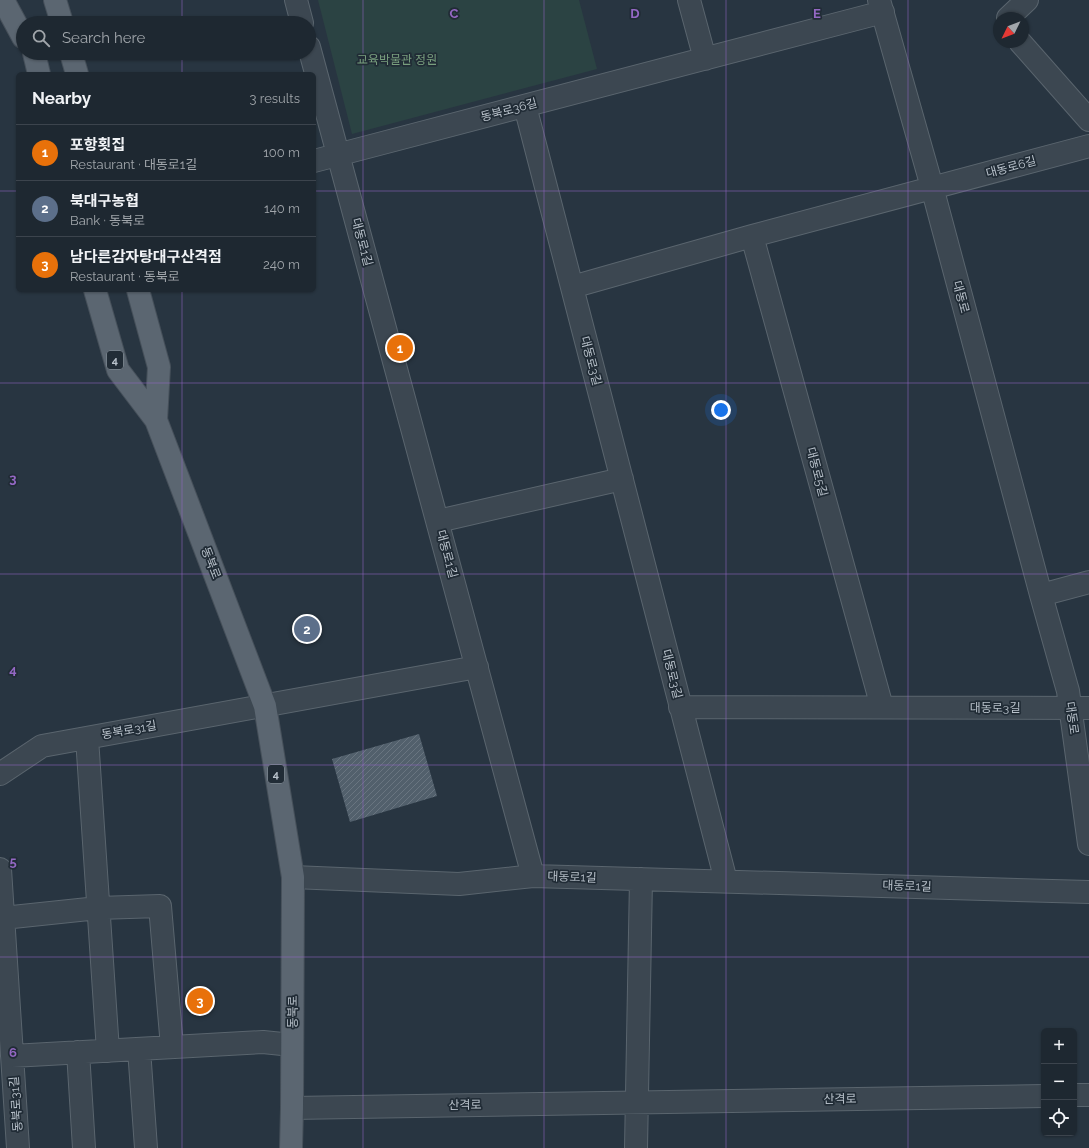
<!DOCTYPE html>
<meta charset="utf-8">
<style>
:root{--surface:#1e2831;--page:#2b343d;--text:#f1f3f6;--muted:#a1a6ab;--line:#3c444d;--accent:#d93025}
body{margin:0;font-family:Raleway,"Noto Sans KR",sans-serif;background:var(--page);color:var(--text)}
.controls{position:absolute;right:12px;bottom:12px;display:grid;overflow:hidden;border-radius:6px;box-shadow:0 1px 3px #0004}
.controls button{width:36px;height:36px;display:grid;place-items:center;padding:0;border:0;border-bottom:1px solid var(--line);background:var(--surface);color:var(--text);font:20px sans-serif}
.compass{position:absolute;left:993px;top:12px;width:36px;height:36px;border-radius:50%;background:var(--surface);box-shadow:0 1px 3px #0004;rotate:227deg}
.you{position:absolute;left:721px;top:410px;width:14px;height:14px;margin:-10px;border:3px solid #fff;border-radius:50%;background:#1a73e8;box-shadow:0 0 0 6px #1a73e833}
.badge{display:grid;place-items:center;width:26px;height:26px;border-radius:50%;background:var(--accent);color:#fff;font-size:13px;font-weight:700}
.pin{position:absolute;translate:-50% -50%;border:2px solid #fff;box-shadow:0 1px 4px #0006}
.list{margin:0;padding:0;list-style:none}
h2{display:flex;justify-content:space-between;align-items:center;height:52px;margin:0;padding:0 16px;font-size:17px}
h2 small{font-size:13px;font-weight:400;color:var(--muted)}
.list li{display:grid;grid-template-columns:26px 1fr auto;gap:12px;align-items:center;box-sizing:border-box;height:56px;padding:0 16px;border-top:1px solid var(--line)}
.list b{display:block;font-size:15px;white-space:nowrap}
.list p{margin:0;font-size:13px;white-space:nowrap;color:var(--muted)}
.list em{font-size:13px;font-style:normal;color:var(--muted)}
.icon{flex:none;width:22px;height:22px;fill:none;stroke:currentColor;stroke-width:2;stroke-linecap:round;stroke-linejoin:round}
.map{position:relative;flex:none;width:1089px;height:1148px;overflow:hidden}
.search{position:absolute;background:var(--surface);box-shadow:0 1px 3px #0004;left:16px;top:16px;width:300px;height:44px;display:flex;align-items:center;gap:10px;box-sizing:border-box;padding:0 14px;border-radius:22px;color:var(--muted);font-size:15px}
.panel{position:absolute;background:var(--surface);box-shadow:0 1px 3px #0004;left:16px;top:72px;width:300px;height:220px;border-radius:6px}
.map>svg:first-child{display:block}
.park{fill:#2b4343}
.building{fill:url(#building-hatch)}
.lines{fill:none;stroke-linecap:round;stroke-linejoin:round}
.minor-casing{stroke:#5a656e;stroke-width:24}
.major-casing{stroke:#46505a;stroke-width:24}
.minor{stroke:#3c4751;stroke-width:22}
.major{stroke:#5b6671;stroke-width:22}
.grid{fill:none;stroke:#9468c4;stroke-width:1;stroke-opacity:0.55}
.labels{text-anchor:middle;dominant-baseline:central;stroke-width:3.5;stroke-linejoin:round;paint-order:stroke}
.shield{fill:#212c36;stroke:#8b959e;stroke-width:1}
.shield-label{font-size:11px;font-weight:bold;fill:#b9c2cb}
.park-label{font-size:12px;fill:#799f7e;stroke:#212c36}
.street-label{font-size:12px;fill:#b9c2cb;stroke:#212c36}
.grid-label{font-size:13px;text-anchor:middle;font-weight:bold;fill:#9468c4;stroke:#212c36;stroke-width:3.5;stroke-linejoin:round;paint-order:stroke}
</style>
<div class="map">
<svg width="1089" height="1148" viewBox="0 0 1089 1148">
<defs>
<pattern id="building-hatch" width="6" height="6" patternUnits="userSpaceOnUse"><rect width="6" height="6" fill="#52606c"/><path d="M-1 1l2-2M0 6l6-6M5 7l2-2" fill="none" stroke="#697580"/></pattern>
</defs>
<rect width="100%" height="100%" fill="#283541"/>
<path class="park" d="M318,0H579L597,69L352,134Z"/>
<path class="building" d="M419,734L437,796L350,822L332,759Z"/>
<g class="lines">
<g class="minor-casing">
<path id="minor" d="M296,0L302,23
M689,0L705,59
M879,0L932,187L1041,595L1068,691L1089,844
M1008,18L1027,0
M1020,42L1089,120
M309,47L533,876
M525,106L726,881
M314,161L883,12
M752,236L882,707
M572,287L752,236L1089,146
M438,521L622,479
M1041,595L1089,582
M680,707L1089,708
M87,738L108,1051
M0,774L42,746L477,667
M0,869L18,1148
M293,877L459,884L533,876L1089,892
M3,918L98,908L160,906L172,1047
M139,1049L146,1148
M78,1052L84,1148
M12,1056L263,1042L292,1045
M1074,1095H1089
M292,1108L1044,1096
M636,1148L641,879"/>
</g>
<g class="major-casing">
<path id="major" d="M3,0L23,37
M55,0L62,23
M34,53L39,74
M71,53L77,74
M95,290L118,370L156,420L265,706L293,877L292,1108L291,1148
M138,290L159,367L156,420"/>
</g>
<use href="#minor" class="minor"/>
<use href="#major" class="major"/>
</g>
<path class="grid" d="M182,0V23M363,0V1148M544,0V1148M726,0V1148M908,0V1148M182,53V74M0,191H18M314,191H1089M182,290V1148M0,383H1089M0,574H1089M0,765H1089M0,957H1089"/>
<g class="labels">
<g class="shield">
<rect x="107" y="351" width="16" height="18" rx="3"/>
<rect x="268" y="765" width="16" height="18" rx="3"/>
</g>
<g class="shield-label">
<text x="115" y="360">4</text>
<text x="276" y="774">4</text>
</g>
<g class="park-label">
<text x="397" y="60">교육박물관 정원</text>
</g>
<g class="street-label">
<text transform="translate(509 110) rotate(-15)">동북로36길</text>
<text transform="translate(1011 167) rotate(-15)">대동로6길</text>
<text transform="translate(362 242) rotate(75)">대동로1길</text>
<text transform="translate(961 297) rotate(75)">대동로</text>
<text transform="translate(591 361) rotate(75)">대동로3길</text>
<text transform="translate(817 472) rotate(75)">대동로5길</text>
<text transform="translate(447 554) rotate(75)">대동로1길</text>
<text transform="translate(211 563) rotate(69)">동북로</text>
<text transform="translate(672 674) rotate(76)">대동로3길</text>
<text x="995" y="708">대동로3길</text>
<text transform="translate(1072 718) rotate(82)">대동로</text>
<text transform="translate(129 730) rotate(-10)">동북로31길</text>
<text transform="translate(572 877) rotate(2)">대동로1길</text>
<text transform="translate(907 886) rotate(2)">대동로1길</text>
<text transform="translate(293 1012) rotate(-90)">동북로</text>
<text transform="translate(840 1099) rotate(-1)">산격로</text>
<text transform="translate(16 1104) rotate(-94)">동북로31길</text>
<text transform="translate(465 1105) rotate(-1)">산격로</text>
</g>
</g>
<g class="grid-label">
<text x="454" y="18">C</text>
<text x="635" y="18">D</text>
<text x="817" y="18">E</text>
<text x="13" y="483">3</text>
<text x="13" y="674">4</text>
<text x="13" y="866">5</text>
<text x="13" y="1057">6</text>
</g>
</svg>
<div class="controls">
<button>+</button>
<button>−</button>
<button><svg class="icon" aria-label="locate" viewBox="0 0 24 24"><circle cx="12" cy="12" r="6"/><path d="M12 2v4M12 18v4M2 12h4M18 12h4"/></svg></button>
</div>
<svg class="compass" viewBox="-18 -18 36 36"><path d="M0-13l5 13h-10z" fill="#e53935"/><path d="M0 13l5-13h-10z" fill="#a1a6ab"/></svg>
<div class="you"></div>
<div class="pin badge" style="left:400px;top:348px;background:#e8710a">1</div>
<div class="pin badge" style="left:307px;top:629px;background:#5c6f8a">2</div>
<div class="pin badge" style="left:200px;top:1001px;background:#e8710a">3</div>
<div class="search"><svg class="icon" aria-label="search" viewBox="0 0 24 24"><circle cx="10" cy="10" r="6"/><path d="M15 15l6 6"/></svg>Search here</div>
<section class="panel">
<h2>Nearby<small>3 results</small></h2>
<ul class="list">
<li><span class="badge" style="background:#e8710a">1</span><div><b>포항횟집</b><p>Restaurant · 대동로1길</p></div><em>100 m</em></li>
<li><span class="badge" style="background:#5c6f8a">2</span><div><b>북대구농협</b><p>Bank · 동북로</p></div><em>140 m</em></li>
<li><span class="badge" style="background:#e8710a">3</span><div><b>남다른감자탕대구산격점</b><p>Restaurant · 동북로</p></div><em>240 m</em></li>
</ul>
</section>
</div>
